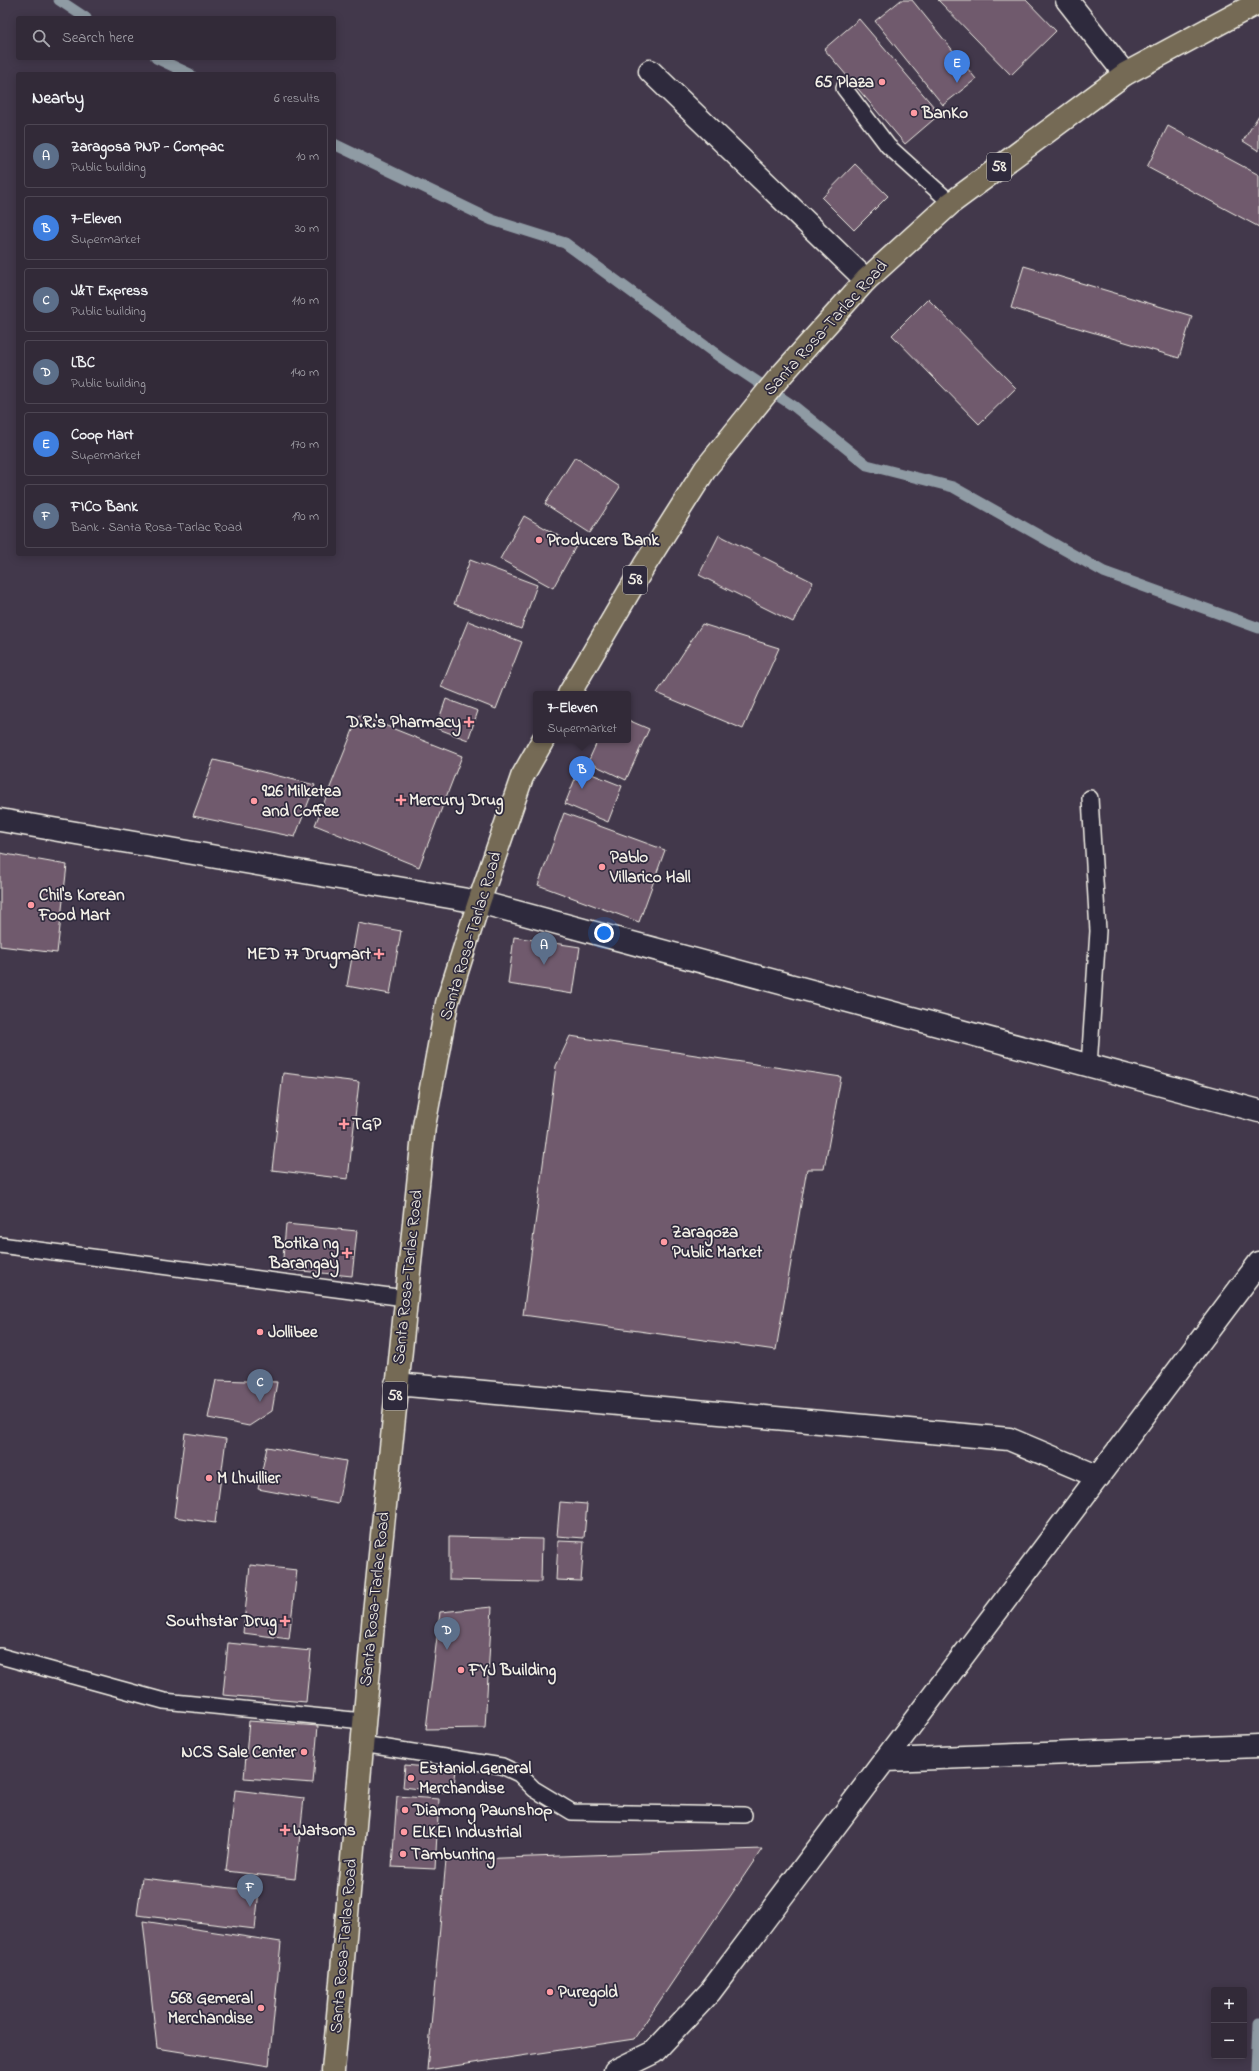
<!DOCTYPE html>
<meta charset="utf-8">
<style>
:root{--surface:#322a38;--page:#3a3240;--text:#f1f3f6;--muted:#a8a7ae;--line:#4d4653;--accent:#ff9aa2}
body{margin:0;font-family:"Indie Flower",sans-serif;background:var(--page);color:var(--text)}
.controls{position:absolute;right:12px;bottom:12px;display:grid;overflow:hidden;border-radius:4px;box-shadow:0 2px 10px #0003}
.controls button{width:36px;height:36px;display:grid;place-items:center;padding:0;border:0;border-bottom:1px solid var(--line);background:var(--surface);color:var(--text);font:20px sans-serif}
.you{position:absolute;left:604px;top:933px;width:14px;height:14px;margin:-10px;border:3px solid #fff;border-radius:50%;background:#1a73e8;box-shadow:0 0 0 6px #1a73e833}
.badge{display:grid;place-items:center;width:26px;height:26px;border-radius:50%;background:var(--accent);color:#fff;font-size:13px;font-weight:700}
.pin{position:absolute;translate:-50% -33px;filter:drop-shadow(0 1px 2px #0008)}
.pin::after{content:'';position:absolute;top:21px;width:14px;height:12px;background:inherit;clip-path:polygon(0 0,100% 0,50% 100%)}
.popup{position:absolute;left:533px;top:691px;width:98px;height:52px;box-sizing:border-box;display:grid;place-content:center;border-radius:4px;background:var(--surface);filter:drop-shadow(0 1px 3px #0005);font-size:13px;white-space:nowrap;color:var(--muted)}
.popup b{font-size:15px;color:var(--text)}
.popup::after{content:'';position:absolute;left:50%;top:100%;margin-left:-8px;border:8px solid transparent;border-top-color:var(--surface)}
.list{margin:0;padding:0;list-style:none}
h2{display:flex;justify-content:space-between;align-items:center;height:52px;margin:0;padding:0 16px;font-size:17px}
h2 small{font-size:13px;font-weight:400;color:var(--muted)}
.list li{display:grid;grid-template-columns:26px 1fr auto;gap:12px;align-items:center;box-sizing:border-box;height:64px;margin:0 8px 8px;padding:0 8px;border:1px solid var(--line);border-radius:4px}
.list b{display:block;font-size:15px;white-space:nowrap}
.list p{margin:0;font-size:13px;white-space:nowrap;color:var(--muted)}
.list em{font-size:13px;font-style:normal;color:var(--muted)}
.icon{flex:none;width:22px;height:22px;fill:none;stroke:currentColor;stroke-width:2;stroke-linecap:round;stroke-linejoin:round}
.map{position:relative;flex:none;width:1259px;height:2071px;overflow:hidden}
.search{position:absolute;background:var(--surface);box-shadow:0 2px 10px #0003;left:16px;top:16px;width:320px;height:44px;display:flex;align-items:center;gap:10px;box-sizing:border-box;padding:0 14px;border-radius:4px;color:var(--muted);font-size:15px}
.panel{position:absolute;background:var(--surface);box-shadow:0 2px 10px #0003;left:16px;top:72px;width:320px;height:484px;border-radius:4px}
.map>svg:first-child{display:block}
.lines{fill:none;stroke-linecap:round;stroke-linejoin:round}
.stream{stroke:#8f9ba4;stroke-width:11}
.building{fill:#705a6d;stroke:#f4f1e8}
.lane-casing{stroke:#f4f1e8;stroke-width:18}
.street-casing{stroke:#f4f1e8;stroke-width:25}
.highway-casing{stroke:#f4f1e8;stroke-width:25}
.lane{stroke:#2f2a3d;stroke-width:15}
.street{stroke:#2f2a3d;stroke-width:22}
.highway{stroke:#756b55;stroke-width:22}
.poi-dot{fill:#ff9aa2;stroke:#2f2a3d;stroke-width:1.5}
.labels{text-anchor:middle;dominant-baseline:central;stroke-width:3.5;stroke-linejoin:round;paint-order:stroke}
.shield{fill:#2f2a3d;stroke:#b9b5b5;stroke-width:1}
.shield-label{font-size:16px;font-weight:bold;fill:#f4f1e8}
.poi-label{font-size:17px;font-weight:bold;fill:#f4f1e8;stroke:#2f2a3d;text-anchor:start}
.street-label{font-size:17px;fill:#f4f1e8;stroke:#2f2a3d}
</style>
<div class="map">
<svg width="1259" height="2071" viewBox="0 0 1259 2071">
<rect width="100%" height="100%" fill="#42384b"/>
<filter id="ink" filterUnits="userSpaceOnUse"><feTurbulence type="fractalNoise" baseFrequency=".025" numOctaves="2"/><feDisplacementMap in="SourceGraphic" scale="8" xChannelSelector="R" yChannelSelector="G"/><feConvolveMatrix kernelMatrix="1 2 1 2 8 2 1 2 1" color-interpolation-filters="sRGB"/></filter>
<g filter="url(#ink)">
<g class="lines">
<path class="stream" d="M59,0L86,18
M156,58L190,74
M334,144L492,220L565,243L720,357L795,407L867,465L953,487L1104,572L1259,628
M1257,2071L1259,2025"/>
</g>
<path class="building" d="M901,0H912L976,79L943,105L875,21Z
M938,0H1026L1056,31L1011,75Z
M859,19L940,114L905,144L824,49Z
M1259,115V151L1243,141Z
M1168,126L1259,175V227L1147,167Z
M855,164L888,196L854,230L822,198Z
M1024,266L1192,316L1179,358L1011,308Z
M928,299L1016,388L979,424L892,335Z
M575,457L620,487L590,533L545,504Z
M524,516L576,546L553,588L500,559Z
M719,535L813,582L793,622L699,575Z
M470,560L537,585L521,629L454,604Z
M468,621L522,642L496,709L441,687Z
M702,624L779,648L743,729L657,693Z
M446,699L478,711L468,740L436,728Z
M359,715L462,756L419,867L315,825Z
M628,720L649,729L626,780L588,762L598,740H628Z
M214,760L315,785L295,837L193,816Z
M579,769L622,786L608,822L565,804Z
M564,813L665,850L639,922L538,885Z
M0,853L67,865L57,953L0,946Z
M358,923L401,931L390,994L347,986Z
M514,937L580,947L573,994L508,984Z
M570,1036L841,1077L824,1169H807L776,1350L523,1315L556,1066Z
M283,1073L359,1082L348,1179L272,1170Z
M286,1224L357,1231L352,1276L282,1269Z
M216,1380L277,1382L272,1411L249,1426L208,1418Z
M185,1433L226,1439L215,1523L174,1517Z
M267,1447L346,1461L338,1504L258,1489Z
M560,1502L587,1504L584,1538L557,1536Z
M449,1537L542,1539L541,1582L449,1580Z
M558,1541L584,1542L581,1581L556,1580Z
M250,1565L297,1570L289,1639L243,1633Z
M492,1607L485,1728L426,1729L440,1612Z
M228,1643L311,1651L306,1702L223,1695Z
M249,1721L318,1726L313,1783L244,1778Z
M405,1765L456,1770L453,1793L403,1787Z
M235,1790L304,1798L295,1879L226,1871Z
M397,1796L439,1799L435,1869L392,1867Z
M762,1849L634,2039L427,2070L446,1860Z
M142,1878L259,1891L255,1929L137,1915Z
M143,1921L281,1942L269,2066L157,2048Z"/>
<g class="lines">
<g class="lane-casing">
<path id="lane" d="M844,88L888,146L951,203
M1089,1066L1098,931L1090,798
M0,1245L405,1298
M0,1656L164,1701L363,1721
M362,1744L502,1766L519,1774L534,1789L572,1812L744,1815"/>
</g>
<g class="street-casing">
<path id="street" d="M1067,0L1125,74
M650,71L866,280
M0,820L479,902L1259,1111
M396,1384L1009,1439L1099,1477
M886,1760L1259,1746
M615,2071L654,2052L710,1992L1259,1263"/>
</g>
<g class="highway-casing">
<path id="highway" d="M569,694L644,566L706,468L777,380L866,280L951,203L1125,74L1259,2
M333,2071L374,1613L424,1126L447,1003L479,902L522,777L543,740"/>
</g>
<use href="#lane" class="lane"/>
<use href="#street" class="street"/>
<use href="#highway" class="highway"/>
</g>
</g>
<g class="poi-dot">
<circle cx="882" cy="82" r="4"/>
<circle cx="914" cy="113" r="4"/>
<circle cx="539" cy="540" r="4"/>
<path d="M467 716h4v4h4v4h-4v4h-4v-4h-4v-4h4z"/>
<path d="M399 794h4v4h4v4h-4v4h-4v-4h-4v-4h4z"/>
<circle cx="254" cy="801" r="4"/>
<circle cx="602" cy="867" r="4"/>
<circle cx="31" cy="905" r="4"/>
<path d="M377 948h4v4h4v4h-4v4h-4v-4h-4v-4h4z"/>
<path d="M342 1118h4v4h4v4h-4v4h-4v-4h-4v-4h4z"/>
<circle cx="664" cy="1242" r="4"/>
<path d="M345 1247h4v4h4v4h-4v4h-4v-4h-4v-4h4z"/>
<circle cx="260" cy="1332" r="4"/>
<circle cx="209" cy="1478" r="4"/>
<path d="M283 1615h4v4h4v4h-4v4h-4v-4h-4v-4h4z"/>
<circle cx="461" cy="1670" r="4"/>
<circle cx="304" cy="1752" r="4"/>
<circle cx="411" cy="1778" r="4"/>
<circle cx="405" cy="1810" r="4"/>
<path d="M283 1824h4v4h4v4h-4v4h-4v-4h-4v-4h4z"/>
<circle cx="404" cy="1832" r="4"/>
<circle cx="403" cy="1854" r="4"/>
<circle cx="550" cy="1992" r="4"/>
<circle cx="261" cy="2008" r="4"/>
</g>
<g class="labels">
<g class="shield">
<rect x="987" y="153" width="24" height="28" rx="3"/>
<rect x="623" y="566" width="24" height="28" rx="3"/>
<rect x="383" y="1382" width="24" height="28" rx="3"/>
</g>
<g class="shield-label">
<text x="999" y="167">58</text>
<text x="635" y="580">58</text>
<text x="395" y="1396">58</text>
</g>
<g class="poi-label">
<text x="874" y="82" text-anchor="end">65 Plaza</text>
<text x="922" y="113">BanKo</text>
<text x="547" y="540">Producers Bank</text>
<text x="461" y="722" text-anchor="end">D.R.'s Pharmacy</text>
<text x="262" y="791">926 Milketea<tspan x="262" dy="20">and Coffee</tspan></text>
<text x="409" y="800">Mercury Drug</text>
<text x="610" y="857">Pablo<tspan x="610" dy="20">Villarico Hall</tspan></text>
<text x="39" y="895">Chil's Korean<tspan x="39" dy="20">Food Mart</tspan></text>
<text x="371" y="954" text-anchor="end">MED 77 Drugmart</text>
<text x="352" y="1124">TGP</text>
<text x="672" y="1232">Zaragoza<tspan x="672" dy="20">Public Market</tspan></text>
<text x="339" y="1243" text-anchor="end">Botika ng<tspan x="339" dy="20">Barangay</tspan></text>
<text x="268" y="1332">Jollibee</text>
<text x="217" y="1478">M Lhuillier</text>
<text x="277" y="1621" text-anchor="end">Southstar Drug</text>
<text x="469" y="1670">FYJ Building</text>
<text x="296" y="1752" text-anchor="end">NCS Sale Center</text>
<text x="419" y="1768">Estaniol General<tspan x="419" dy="20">Merchandise</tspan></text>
<text x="413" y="1810">Diamong Pawnshop</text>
<text x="293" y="1830">Watsons</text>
<text x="412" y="1832">ELKEI Industrial</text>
<text x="411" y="1854">Tambunting</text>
<text x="558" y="1992">Puregold</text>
<text x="253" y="1998" text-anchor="end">568 Gemeral<tspan x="253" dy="20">Merchandise</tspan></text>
</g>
<g class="street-label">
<text transform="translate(826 328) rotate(-48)">Santa Rosa-Tarlac Road</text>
<text transform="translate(471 936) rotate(-73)">Santa Rosa-Tarlac Road</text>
<text transform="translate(408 1277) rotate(-84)">Santa Rosa-Tarlac Road</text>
<text transform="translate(375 1599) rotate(-84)">Santa Rosa-Tarlac Road</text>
<text transform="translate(344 1946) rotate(-85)">Santa Rosa-Tarlac Road</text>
</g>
</g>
</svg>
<div class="controls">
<button>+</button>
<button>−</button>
</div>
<div class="you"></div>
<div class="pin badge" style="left:544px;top:965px;background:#5c6f8a">A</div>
<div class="pin badge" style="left:582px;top:789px;background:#3f7fe0">B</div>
<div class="popup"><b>7-Eleven</b>Supermarket</div>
<div class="pin badge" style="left:260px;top:1402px;background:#5c6f8a">C</div>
<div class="pin badge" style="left:447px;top:1650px;background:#5c6f8a">D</div>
<div class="pin badge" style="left:957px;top:83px;background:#3f7fe0">E</div>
<div class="pin badge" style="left:250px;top:1907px;background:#5c6f8a">F</div>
<div class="search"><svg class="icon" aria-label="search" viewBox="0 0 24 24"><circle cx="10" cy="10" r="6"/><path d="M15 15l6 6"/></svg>Search here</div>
<section class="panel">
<h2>Nearby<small>6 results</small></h2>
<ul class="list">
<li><span class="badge" style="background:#5c6f8a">A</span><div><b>Zaragosa PNP - Compac</b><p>Public building</p></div><em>10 m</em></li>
<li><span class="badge" style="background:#3f7fe0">B</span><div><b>7-Eleven</b><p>Supermarket</p></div><em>30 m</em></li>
<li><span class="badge" style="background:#5c6f8a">C</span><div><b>J&amp;T Express</b><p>Public building</p></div><em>110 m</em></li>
<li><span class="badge" style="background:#5c6f8a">D</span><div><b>LBC</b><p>Public building</p></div><em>140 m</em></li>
<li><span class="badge" style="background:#3f7fe0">E</span><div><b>Coop Mart</b><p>Supermarket</p></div><em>170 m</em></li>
<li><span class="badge" style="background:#5c6f8a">F</span><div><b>FICO Bank</b><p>Bank · Santa Rosa-Tarlac Road</p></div><em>190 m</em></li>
</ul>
</section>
</div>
